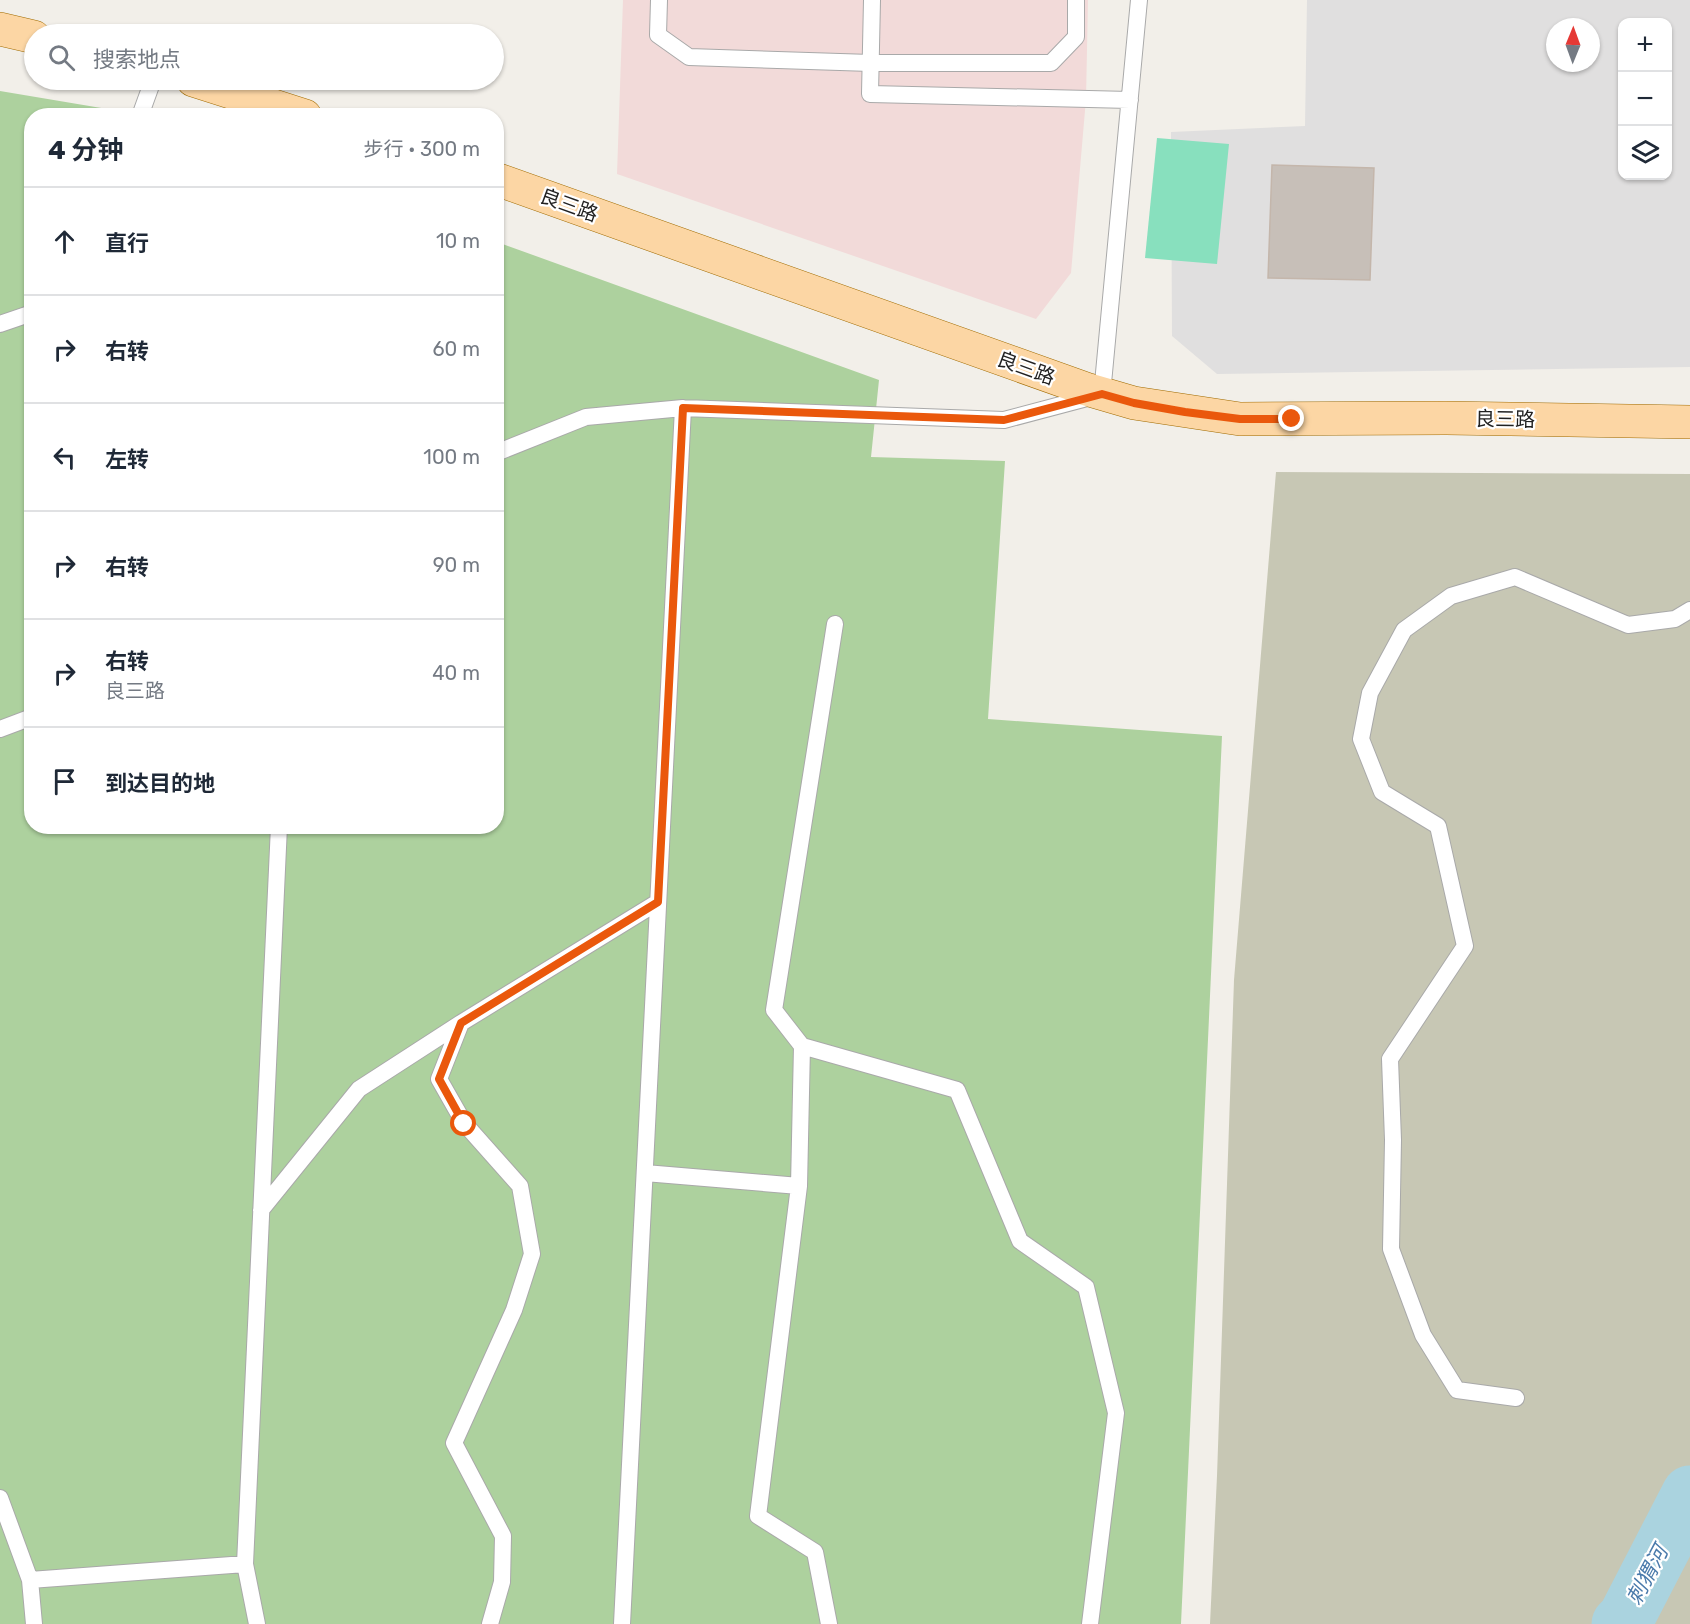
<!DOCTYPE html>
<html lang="zh">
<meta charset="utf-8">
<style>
:root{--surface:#fff;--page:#f2f2f3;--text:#1f2937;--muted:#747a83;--line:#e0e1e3}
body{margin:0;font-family:Rubik,"Noto Sans SC",sans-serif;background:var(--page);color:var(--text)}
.controls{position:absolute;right:18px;top:18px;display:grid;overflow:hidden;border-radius:12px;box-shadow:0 2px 4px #0004}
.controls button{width:54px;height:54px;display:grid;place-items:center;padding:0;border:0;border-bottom:2px solid var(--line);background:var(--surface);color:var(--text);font:30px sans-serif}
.compass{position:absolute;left:1546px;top:18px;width:54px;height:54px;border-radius:50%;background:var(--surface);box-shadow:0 2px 4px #0004;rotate:1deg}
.stop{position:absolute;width:18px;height:18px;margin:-14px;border:4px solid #ea580c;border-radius:50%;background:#fff}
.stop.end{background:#ea580c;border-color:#fff;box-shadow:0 2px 6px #0008}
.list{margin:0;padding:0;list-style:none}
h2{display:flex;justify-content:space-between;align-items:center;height:78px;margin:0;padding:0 24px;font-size:26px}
h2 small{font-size:20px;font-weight:400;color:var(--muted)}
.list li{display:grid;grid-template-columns:39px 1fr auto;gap:18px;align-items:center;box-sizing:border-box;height:108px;padding:0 24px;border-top:2px solid var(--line)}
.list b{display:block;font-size:22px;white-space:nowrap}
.list p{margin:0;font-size:20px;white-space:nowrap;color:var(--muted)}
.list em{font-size:20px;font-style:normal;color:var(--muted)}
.icon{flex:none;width:33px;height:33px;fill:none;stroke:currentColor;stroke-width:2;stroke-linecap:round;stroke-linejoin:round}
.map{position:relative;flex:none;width:1690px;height:1624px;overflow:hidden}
.search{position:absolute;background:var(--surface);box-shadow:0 2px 4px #0004;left:24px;top:24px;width:480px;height:66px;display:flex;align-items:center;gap:15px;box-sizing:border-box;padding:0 21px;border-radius:33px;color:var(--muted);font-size:22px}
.panel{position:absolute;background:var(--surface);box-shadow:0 2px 4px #0004;left:24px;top:108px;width:480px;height:726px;border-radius:24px}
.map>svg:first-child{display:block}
.residential{fill:#e0dfdf;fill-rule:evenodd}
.commercial{fill:#f2dad9}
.construction{fill:#c7c7b4}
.forest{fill:#add19e}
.pitch{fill:#88e0be}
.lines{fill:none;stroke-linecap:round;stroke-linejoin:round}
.river{stroke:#aad3df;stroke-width:57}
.building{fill:#c7bfb8;stroke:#c4b6ab;stroke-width:1.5}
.service-casing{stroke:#a9a9a9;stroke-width:18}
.primary-casing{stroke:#a06b00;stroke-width:34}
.service{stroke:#fff;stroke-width:16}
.primary{stroke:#fcd6a4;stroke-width:33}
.route{stroke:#ea580c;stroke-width:8}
.labels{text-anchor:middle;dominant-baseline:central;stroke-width:4.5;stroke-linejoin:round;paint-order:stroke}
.street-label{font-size:20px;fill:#222;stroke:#fff}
.water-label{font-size:21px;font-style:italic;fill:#4a7aab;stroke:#fff}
</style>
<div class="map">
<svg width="1690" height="1624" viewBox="0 0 1690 1624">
<rect width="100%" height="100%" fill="#f2efe9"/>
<path class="residential" d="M1307,0H1690V367L1217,374L1172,336L1171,132L1305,126ZM1622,22H1668V176H1622ZM1555,27H1591V63H1555Z"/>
<path class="commercial" d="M623,0H1088L1086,99L1071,273L1036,319L617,174Z"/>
<path class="construction" d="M1276,472L1690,474V1624H1210L1217,1476L1234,980Z"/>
<path class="forest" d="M0,91L143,115L32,116V826H496L497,242L879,380L871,457L1005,461L988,719L1222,736L1181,1624H0Z"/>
<path class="pitch" d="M1157,138L1229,144L1217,264L1145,258Z"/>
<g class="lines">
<path class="river" d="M1620,1624L1626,1618L1690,1494"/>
</g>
<path class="building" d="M1272,165L1374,168L1370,280L1268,278Z"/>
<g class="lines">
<g class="service-casing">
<path id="service" d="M659,0L658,35L689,57L871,63H1051L1076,37V0
M872,0L870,94L1130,100
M140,116L153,80
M0,324L32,313
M496,453L586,417L683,408L1004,420L1102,394L1139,0
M835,624L774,1010L802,1046L957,1090L1020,1241L1086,1287L1116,1413L1090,1624
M0,729L32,717
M461,1023L439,1079L464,1123L520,1186L532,1254L514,1310L454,1443L503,1536L502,1582L490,1624
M802,1046L799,1186L758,1516L815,1552L829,1624
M645,1173L799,1186
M261,1210L359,1089L461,1023L658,902
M1516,1398L1457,1390L1423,1335L1391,1249L1393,1140L1390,1059L1465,946L1438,826L1382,792L1361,739L1370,693L1404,630L1451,596L1515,577L1628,625L1675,619L1690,610
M0,1498L30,1580L34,1624
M30,1580L245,1564
M257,1624L245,1564L279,826
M622,1624L683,408"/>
</g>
<g class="primary-casing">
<path id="primary" d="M0,29L34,37
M193,80L305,116
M496,179L1086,389L1134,403L1240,419L1446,418L1690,422"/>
</g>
<use href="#service" class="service"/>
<use href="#primary" class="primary"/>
</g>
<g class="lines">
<path class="route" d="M464,1124L439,1079L461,1023L658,902L683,408L1004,420L1102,394L1134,403L1185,412L1240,419H1292"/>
</g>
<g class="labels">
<g class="street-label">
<text transform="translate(569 205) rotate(20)">良三路</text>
<text transform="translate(1026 368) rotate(20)">良三路</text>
<text transform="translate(1505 419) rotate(1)">良三路</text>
</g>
<g class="water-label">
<text transform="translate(1647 1575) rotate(-62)">刺猬河</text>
</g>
</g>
</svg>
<div class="controls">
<button>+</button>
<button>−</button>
<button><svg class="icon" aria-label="layers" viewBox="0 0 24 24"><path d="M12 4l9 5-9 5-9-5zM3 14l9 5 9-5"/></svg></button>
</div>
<svg class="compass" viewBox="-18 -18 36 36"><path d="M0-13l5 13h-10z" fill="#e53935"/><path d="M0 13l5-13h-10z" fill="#747a83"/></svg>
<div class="stop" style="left:464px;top:1124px"></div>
<div class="stop end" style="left:1292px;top:419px"></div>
<div class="search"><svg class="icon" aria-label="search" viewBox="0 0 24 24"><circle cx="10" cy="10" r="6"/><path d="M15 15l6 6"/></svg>搜索地点</div>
<section class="panel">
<h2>4 分钟<small>步行 · 300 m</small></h2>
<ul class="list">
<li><svg class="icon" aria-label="ahead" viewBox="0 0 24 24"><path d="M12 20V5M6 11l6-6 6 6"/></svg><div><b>直行</b></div><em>10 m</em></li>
<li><svg class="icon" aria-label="right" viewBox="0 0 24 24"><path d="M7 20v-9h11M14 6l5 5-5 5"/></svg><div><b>右转</b></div><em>60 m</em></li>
<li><svg class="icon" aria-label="left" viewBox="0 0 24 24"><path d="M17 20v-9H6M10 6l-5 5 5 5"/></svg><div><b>左转</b></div><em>100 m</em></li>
<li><svg class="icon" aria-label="right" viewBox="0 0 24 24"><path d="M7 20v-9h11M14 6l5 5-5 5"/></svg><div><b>右转</b></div><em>90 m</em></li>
<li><svg class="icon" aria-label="right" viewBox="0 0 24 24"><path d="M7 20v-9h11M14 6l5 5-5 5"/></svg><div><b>右转</b><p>良三路</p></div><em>40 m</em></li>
<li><svg class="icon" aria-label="arrive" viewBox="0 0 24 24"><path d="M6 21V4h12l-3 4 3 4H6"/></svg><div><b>到达目的地</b></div></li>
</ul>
</section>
</div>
